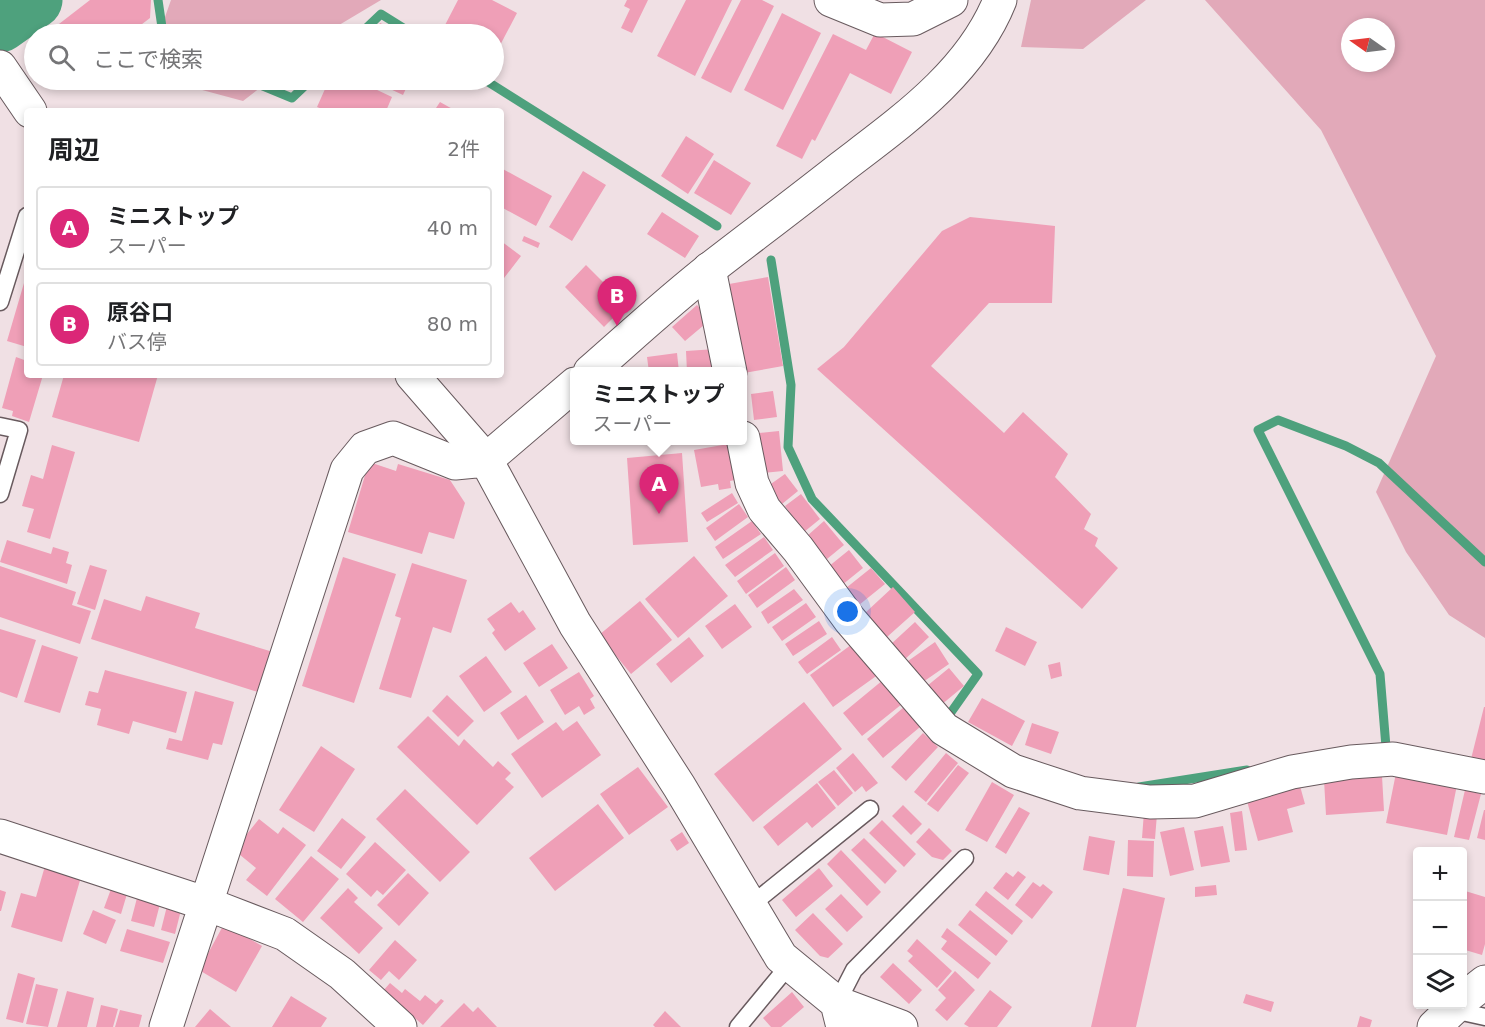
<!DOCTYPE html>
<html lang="ja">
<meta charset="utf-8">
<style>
:root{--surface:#fff;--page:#f2f2f2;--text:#202124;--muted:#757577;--line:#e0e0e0;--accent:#db2777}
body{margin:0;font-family:"DejaVu Sans","Noto Sans JP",sans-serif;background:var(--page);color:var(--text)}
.controls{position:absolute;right:18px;bottom:18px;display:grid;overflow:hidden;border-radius:6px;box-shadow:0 3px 9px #0003}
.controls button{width:54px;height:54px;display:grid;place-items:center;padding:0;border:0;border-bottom:2px solid var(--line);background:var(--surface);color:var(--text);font:30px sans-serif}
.compass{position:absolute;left:1341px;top:18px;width:54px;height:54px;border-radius:50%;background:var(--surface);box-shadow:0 3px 9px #0003;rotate:284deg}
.you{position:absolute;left:848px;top:612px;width:21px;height:21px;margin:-15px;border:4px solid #fff;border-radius:50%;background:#1a73e8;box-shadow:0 0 0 9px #1a73e833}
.badge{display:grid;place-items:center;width:39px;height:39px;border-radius:50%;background:var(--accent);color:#fff;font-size:20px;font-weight:700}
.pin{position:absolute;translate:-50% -50px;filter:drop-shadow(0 2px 3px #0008)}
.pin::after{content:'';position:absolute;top:32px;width:21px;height:18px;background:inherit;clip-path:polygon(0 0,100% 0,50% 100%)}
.popup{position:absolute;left:570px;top:367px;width:177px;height:78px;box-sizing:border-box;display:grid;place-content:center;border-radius:6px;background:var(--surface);filter:drop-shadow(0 2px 4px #0005);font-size:20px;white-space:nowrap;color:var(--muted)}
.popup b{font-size:22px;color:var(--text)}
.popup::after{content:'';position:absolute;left:50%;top:100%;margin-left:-12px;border:12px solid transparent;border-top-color:var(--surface)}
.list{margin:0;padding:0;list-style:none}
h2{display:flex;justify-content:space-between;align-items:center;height:78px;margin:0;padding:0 24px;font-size:26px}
h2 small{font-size:20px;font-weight:400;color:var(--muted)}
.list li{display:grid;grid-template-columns:39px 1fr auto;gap:18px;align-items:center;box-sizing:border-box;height:84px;margin:0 12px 12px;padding:0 12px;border:2px solid var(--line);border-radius:6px}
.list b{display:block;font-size:22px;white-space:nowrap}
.list p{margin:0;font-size:20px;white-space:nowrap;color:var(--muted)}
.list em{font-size:20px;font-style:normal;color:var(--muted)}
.icon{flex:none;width:33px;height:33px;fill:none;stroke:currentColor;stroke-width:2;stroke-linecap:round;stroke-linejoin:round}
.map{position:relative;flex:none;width:1485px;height:1027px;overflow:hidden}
.search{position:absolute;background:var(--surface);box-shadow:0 3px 9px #0003;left:24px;top:24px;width:480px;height:66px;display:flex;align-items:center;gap:15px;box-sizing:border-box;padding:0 21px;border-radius:33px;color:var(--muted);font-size:22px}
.panel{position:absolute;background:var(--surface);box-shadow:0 3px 9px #0003;left:24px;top:108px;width:480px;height:270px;border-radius:6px}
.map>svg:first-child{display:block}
.green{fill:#e2a9b9;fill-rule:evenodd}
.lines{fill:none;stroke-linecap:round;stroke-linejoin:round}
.stream{stroke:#4ea17d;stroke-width:9}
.river{stroke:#4ea17d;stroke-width:57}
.building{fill:#ef9fb7}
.service-casing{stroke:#685a5e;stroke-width:19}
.minor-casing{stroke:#685a5e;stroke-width:35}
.tertiary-casing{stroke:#685a5e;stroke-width:35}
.service{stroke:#fff;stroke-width:16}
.minor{stroke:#fff;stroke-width:33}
.tertiary{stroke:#fff;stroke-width:33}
</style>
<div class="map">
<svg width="1485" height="1027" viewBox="0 0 1485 1027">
<rect width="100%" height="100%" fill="#f0e0e4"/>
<path class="green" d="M171,0H381L324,34H159Z
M1031,0H1146L1083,49L1021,47Z
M1205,0H1485V638L1449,615L1406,552L1376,492L1436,356L1321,130ZM1350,27H1386V63H1350Z
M165,80H270L243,101Z"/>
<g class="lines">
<path class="stream" d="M158,0L163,34
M360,34L381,14L413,34
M248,80L292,98L311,80
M485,80L717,226
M771,260L791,385L788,447L812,499L978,674L947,718
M1379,748L1386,747L1380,674L1258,430L1278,420L1346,446L1379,463L1485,562
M1139,787L1247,770"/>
<path class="river" d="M0,24L34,0"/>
</g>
<path class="building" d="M90,0H151L150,18L129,34H46Z
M458,0H492L517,13L496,53L494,52V34H460L444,27Z
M627,0H648L632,33L621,28L630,9L624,6Z
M686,0H732L695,76L657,56Z
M741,0H762L774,6L731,93L701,78Z
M782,13L821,33L783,110L744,90Z
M380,23L404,34H375Z
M875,33L912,52L891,94L850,73L815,141L812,139L802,159L776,146L833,34L866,50Z
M51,80H71L59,89Z
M329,80L352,89L356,80L392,97L386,111H327L317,107Z
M371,80H410L403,95Z
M440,102L456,111H434Z
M686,136L714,154L688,194L661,176Z
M714,160L751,183L731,215L694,193Z
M501,168L552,196L536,226L501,207Z
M583,171L606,185L572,241L549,227Z
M662,212L699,236L685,258L647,234Z
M970,217L1055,226L1052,303H989L931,366L1004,433L1023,412L1068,454L1055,477L1091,514L1084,529L1098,538L1095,546L1118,568L1082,609L817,369L844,347L942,231Z
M524,236L540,243L538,248L522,241Z
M501,241L521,256L501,282Z
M586,265L626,305L604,327L565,287Z
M768,277L783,366L744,373L729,284Z
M24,283H27V347L7,341Z
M697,305L710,320L685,341L672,327Z
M716,349L717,372H687L686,351Z
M677,353L679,372H649L647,357Z
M16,357L27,361V375H43L29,422L12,416L13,411L2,408Z
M64,375H158L139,442L52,417Z
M773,391L777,417L754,420L751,394Z
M779,431L783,471L763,473L759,433Z
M734,443L740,479L730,481L731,488L719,490L718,484L701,487L694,450Z
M52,445L75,452L50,539L27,532L34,509L22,506L31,475L43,479Z
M682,453L688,542L633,545L627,458Z
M369,462L396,471L398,464L450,480L465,503L454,539L429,532L422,554L348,532Z
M785,474L798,491L782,504L768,486Z
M732,493L738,503L707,522L701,513Z
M801,494L820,519L804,532L785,506Z
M739,504L748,517L715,541L706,528Z
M752,521L761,534L723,559L715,547Z
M824,521L844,545L827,559L807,536Z
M764,537L773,550L735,577L725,565Z
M7,540L51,554L53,547L69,552L66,563L72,565L67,584L0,562Z
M849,550L863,568L842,585L828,567Z
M775,553L784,566L746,594L737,581Z
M694,556L728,596L678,638L645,599Z
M343,557L396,574L354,703L302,686Z
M412,563L467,580L451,633L433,627L411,698L379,689L401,618L395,616Z
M90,565L107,570L95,610L77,604Z
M0,566L76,592L72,605L91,611L80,644L0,617Z
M786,567L795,580L757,608L748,595Z
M871,568L885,584L859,605L846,588Z
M893,587L915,612L887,637L865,613Z
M794,589L803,600L768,624L761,612Z
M146,596L200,613L195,628L273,652L261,693L91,639L104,599L141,611Z
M640,601L672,640L631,674L599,635Z
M511,602L519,613L523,610L536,629L505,651L492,633L495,630L487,619Z
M806,603L816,617L782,641L772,627Z
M735,604L752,627L722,649L705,626Z
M819,621L827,634L793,656L785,644Z
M915,622L929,637L904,660L890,645Z
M1006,627L1037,642L1025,666L995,651Z
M0,629L36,640L17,698L0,692Z
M689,637L704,656L671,683L656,664Z
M832,637L841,650L807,674L798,662Z
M855,642L879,674L833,707L810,675Z
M935,642L949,664L923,682L908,661Z
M552,644L568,668L539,687L523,663Z
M42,645L78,657L60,713L24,702Z
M486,656L512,692L484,712L459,676Z
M1060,662L1062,676L1051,679L1048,665Z
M949,668L964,686L941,705L927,686Z
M105,670L187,692L176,733L133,721L129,734L97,725L101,709L85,705L89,691L98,693Z
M579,672L594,696L590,699L595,708L584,715L579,706L565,715L550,690Z
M883,680L902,704L862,736L843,713Z
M195,691L234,702L222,745L213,743L208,760L166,749L169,738L182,741Z
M447,695L474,721L458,737L432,711Z
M526,695L544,722L518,740L500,713Z
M982,698L1025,721L1012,746L968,722Z
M804,702L842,749L753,822L714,774Z
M904,707L920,727L883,758L867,739Z
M1484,707H1485V763L1471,759Z
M428,716L459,746L464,739L493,767L498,761L511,773L505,779L514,787L477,825L397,747Z
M577,721L601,755L542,798L511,754L556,722L563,731Z
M1032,723L1059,732L1051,754L1025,745Z
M923,733L938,747L906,781L891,767Z
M321,746L355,769L314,832L279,810Z
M853,753L878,783L866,792L862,786L855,792L836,768Z
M946,753L958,763L926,802L914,792Z
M958,765L969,773L938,812L927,804Z
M638,767L668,807L629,835L600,794Z
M834,770L853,793L838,806L818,782Z
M1396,773L1457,785L1447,835L1386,823Z
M1382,776L1384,811L1326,815L1324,780Z
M992,782L1014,795L987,842L965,830Z
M817,783L836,808L812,828L807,822L778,846L763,827Z
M1300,786L1305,804L1287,809L1293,832L1258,841L1247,801Z
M405,789L470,852L440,882L376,819Z
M1465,790L1481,794L1469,840L1454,837Z
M598,804L624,838L555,891L529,858Z
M903,805L922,824L911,835L892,816Z
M1019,807L1030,813L1006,854L995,847Z
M1484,810H1485V840L1477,838Z
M1242,811L1247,850L1235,851L1230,813Z
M1144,812L1157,814L1155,839L1142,838Z
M342,818L366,837L341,869L317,851Z
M259,819L278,834L283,827L306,845L267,896L246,880L256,868L234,850Z
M882,820L916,854L904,867L869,833Z
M1223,826L1230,862L1201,867L1194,831Z
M1184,827L1194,870L1170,876L1160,832Z
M929,828L952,851L943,860L932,857L916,842Z
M682,832L689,843L677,851L670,840Z
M1089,836L1115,841L1109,875L1083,870Z
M864,838L897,871L885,884L851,850Z
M1128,840L1154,841L1153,877L1127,876Z
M375,842L406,870L383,895L377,890L371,897L346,874Z
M841,850L881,892L867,906L827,864Z
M311,856L339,879L303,922L275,899Z
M45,866L81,877L62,942L11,927L21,893L36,897Z
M819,868L833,886L796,917L782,900Z
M1018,871L1026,877L1008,900L993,888L1006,872L1013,877Z
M408,873L429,893L399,926L377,905Z
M1033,882L1040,887L1043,884L1053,892L1032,919L1015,905Z
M1216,885L1217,895L1195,897V887Z
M348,888L358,898L354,902L383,928L359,954L320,918Z
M1123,888L1165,898L1136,1027H1091Z
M111,889L127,894L121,914L104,908Z
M0,890L6,892L1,911H0Z
M1462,890L1485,897V944L1482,955L1462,949Z
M986,891L1023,921L1012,935L975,905Z
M841,894L863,917L847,932L825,909Z
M137,898L160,904L154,927L131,921Z
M167,906L181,910L175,934L161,930Z
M93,910L116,920L106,944L83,934Z
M970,910L1008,941L996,956L958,925Z
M813,913L843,944L828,958L820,956L795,930Z
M224,924L262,946L236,992L199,970Z
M947,928L991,963L978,979L941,949L947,941L941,937Z
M127,929L170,942L163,963L120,951Z
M917,939L952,971L937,988L908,961L913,956L907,951Z
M395,940L417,960L399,980L389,971L381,980L369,970Z
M893,963L922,990L909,1004L880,977Z
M955,971L975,990L947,1021L935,1010L946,998L938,990Z
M18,973L35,978L23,1023L6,1019Z
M390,983L402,993L405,989L420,1001L425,995L436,1004L441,999L444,1001L423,1025L383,991Z
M36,984L58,989L48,1027L26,1024Z
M990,990L1012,1007L997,1027H969L964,1024Z
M67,991L94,998L87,1027H57Z
M792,992L804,1007L781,1027H771L763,1018Z
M1246,994L1274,1002L1271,1012L1243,1003Z
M291,996L327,1018L321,1027H272Z
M464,1003L473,1012L478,1007L497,1027H440Z
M101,1005L118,1009L113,1027H96Z
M210,1009L231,1027H195Z
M120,1010L142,1015L139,1027H115Z
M665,1011L681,1027H655L653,1025Z
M1360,1016L1372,1020L1370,1027H1357Z"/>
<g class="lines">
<g class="service-casing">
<path id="service" d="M0,302L27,216
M0,426L19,430L0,494
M751,905L870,809
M837,1003L854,970L965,858
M1453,1010L1485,1017
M738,1027L790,964"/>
</g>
<g class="minor-casing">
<path id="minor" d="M831,0L880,20L913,19L951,0
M709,269L730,372
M743,438L752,483L764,509L798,549L850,620L944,729L1013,771L1080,793L1150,802L1195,801L1292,772L1351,762L1393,759L1485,777
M0,836L207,904L285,934L342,974L400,1027
M1462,1000L1485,982
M837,1003L901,1027
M166,1027L347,470L365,448L393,438L455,463L486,460L575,624L679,786L781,957L837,1003L843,1027
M1434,1027L1458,1004"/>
</g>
<g class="tertiary-casing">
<path id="tertiary" d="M0,67L30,111
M590,372C630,337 670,300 711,268C755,234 799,201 842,167C902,121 971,73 1000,0
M412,375L486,460L575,384"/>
</g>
<use href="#service" class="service"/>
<use href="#minor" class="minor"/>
<use href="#tertiary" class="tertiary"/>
</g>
</svg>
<div class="controls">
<button>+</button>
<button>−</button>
<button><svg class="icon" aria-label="layers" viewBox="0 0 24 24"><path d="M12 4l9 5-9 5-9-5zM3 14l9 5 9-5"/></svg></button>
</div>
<svg class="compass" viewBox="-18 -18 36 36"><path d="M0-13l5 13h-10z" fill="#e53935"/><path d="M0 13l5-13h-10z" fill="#757577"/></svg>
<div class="you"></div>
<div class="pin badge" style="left:659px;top:514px">A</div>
<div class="popup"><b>ミニストップ</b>スーパー</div>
<div class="pin badge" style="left:617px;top:326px">B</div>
<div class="search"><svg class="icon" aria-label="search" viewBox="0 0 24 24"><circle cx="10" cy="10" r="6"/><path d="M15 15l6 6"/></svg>ここで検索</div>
<section class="panel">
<h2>周辺<small>2件</small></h2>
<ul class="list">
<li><span class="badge">A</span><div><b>ミニストップ</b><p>スーパー</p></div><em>40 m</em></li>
<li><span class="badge">B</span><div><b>原谷口</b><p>バス停</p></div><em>80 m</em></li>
</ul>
</section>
</div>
